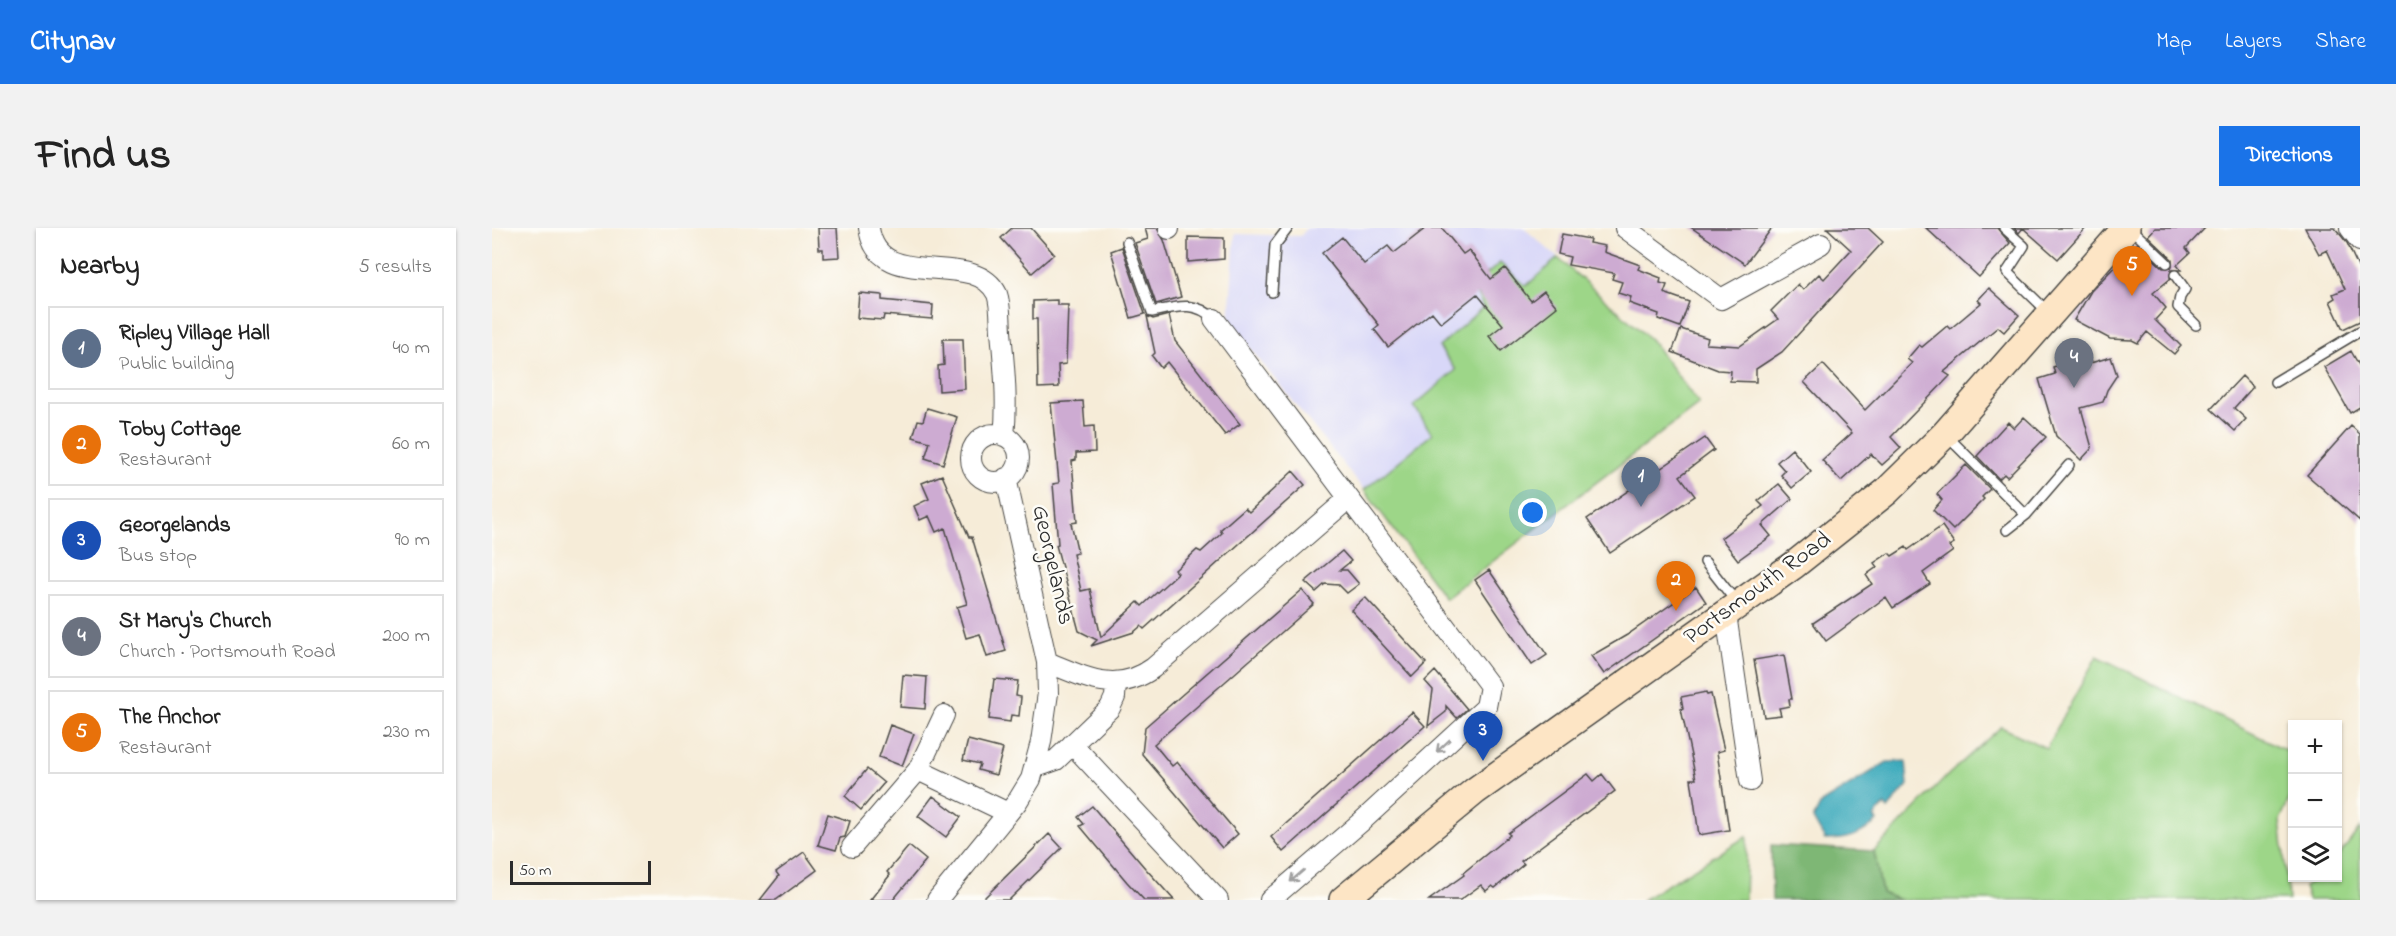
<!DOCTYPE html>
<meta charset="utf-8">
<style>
:root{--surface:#fff;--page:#f2f2f2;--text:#222;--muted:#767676;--line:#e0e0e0;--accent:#1a73e8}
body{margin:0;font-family:"Indie Flower",sans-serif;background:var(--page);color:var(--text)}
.controls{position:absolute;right:18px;bottom:18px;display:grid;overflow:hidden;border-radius:0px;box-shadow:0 2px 4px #0004}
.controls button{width:54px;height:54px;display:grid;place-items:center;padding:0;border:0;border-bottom:2px solid var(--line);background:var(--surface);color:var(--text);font:30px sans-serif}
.scale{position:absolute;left:18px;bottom:15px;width:141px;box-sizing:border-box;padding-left:6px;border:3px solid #2b2b2b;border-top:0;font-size:16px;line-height:21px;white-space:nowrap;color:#2b2b2b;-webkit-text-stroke:4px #fdfcf7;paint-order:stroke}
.you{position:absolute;left:1041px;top:285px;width:21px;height:21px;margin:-15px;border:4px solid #fff;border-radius:50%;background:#1a73e8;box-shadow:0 0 0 9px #1a73e833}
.badge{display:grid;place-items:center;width:39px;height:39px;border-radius:50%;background:var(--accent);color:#fff;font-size:20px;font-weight:700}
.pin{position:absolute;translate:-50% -50px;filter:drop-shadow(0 2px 3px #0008)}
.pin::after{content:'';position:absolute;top:32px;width:21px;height:18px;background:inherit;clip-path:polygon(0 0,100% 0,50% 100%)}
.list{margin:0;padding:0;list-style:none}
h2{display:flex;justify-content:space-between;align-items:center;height:78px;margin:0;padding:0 24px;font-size:26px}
h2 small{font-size:20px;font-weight:400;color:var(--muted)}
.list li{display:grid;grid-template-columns:39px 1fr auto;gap:18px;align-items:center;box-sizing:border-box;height:84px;margin:0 12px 12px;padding:0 12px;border:2px solid var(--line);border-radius:0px}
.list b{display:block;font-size:22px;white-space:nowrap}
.list p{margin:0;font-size:20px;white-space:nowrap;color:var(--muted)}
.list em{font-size:20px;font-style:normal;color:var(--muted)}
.icon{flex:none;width:33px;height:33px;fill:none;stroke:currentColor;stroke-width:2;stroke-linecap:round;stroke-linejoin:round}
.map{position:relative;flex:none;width:1868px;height:672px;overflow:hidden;border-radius:0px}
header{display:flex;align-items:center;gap:36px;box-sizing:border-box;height:84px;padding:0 30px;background:var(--accent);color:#fff}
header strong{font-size:28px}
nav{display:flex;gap:33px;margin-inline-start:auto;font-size:21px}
.intro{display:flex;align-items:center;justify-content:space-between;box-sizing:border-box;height:144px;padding:0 36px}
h1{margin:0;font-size:42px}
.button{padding:15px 27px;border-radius:0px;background:var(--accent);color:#fff;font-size:21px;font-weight:700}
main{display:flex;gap:36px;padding:0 36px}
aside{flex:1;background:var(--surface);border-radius:0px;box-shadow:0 2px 4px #0004}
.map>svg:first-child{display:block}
.built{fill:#d8d7f8}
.green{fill:#9dd688;stroke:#64805a;stroke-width:1.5}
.forest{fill:#7eb774;stroke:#547150;stroke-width:1.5}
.water{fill:#3daabc;stroke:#346a74;stroke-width:1.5}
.building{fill:#cdabd2}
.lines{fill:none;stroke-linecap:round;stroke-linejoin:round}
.lane-casing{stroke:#494845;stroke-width:12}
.street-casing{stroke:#494845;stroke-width:22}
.secondary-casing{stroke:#494845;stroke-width:30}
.lane{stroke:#fff;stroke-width:9}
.street{stroke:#fff;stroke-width:20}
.secondary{stroke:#fde5c5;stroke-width:27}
.oneway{stroke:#a0a0a0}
.labels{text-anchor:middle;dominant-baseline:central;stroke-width:5;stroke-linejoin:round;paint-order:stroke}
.street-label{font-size:24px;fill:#2b2b2b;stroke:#fdfcf7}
</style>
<header>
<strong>Citynav</strong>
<nav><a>Map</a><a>Layers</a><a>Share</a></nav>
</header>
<div class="intro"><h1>Find us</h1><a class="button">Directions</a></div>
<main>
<aside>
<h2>Nearby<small>5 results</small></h2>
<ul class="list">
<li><span class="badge" style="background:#5c6f8a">1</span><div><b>Ripley Village Hall</b><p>Public building</p></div><em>40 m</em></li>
<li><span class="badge" style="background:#e8710a">2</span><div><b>Toby Cottage</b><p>Restaurant</p></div><em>60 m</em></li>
<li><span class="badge" style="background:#1a4fb4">3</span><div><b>Georgelands</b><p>Bus stop</p></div><em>90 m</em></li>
<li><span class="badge" style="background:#6b7280">4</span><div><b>St Mary's Church</b><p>Church · Portsmouth Road</p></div><em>200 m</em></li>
<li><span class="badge" style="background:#e8710a">5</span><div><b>The Anchor</b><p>Restaurant</p></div><em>230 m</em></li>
</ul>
</aside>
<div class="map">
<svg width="1868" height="672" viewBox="0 0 1868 672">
<rect width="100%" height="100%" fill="#fdfcf7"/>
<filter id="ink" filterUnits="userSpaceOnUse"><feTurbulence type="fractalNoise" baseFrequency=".0167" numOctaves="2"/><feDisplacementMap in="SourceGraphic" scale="12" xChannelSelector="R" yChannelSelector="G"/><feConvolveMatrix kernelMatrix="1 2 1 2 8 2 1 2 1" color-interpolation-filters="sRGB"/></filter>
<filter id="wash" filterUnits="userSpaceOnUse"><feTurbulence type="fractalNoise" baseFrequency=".008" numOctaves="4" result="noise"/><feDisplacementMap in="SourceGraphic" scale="24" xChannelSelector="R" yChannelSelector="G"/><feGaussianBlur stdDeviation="1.35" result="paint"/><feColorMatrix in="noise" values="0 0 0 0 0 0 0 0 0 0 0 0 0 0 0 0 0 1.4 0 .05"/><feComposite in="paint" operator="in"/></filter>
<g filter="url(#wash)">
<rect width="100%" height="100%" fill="#f6ecd8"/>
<path class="built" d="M814,0H1032L1158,111L1207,176L953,370L872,262L737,94L743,6L809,8Z"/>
<path class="green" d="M1066,30L1158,111L1207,176L953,370L872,262L940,206L922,178L964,142L947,119L991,79L981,58L1008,35L1034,58Z
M1605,428L1800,525V565L1788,592L1797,672H1408L1390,665L1382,623L1457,546L1509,499L1554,520Z
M1868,600V672H1816L1812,659L1826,650H1846V629Z
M1255,608L1253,672H1150Z"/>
<path class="forest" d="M1279,617L1382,623L1390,665L1408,672H1280Z"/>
<path class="water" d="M1414,533L1416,557L1396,581L1393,577L1382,589L1385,593C1368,608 1356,612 1333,612L1321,591L1329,575L1395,534Z"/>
<g id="blocks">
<path class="building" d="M326,0H345L347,29L331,30V21H327Z
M520,0H539L562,26L540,45L509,10Z
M653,0H665L672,12L689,69L664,76L643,15L656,11Z
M934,0H950L971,26L977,22L999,51L1013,40L1039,73L1052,63L1065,79L1009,123L997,108L1011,97L985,66L949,95L940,84L896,119L882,101L887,97L830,25L850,9L872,36L896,18L902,25Z
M1200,0H1280L1253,36Z
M1335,0H1376L1391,14L1290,124L1264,141V154L1238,153L1239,143L1226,142L1180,124L1189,101L1216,110L1214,116L1248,118L1286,91L1279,83L1306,56L1311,62L1327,46L1332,51L1359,22Z
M1434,0H1505L1518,15L1487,49Z
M1522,0H1594L1566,31L1531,0L1527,5Z
M1663,0H1713L1694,20L1698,25L1685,37L1689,42H1679L1678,51L1661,65L1674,80L1663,92L1689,118L1682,126L1655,104L1646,115L1640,112L1618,111L1582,92L1599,63L1645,16L1671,40L1680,39V31L1656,8Z
M1813,0H1843L1855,15L1868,43V93L1851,101L1838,73L1843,70L1841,66L1853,61L1835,22L1827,26Z
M1070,6L1098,11L1097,15L1113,18L1112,24L1148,37L1146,41L1169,50L1168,55L1175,57L1172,65L1197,74L1188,99L1166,91L1167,86L1137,75L1139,69L1126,65L1130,54L1120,51L1122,45L1076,37L1078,29L1066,26Z
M696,9L732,10V31L696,34Z
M630,19L653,86L639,90L619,23Z
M1497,60L1527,87L1512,104L1506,99L1452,144L1458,148L1399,209L1409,220L1390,237L1379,226L1349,253L1330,232L1360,205L1312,154L1331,136L1373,182L1420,135L1415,131L1427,117L1430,119L1455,98L1458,101L1489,75L1486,72Z
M367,65L390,67V72L441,77L440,91L392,87L391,92L365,90Z
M565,72V77H576L574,136L566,137L567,159L546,160L545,91H541V73Z
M677,87L683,113L748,196L733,207L675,134L669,140L660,128L663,125L655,88L661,91Z
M451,111H471L473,161L447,163L446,138L452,137Z
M1859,123L1868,139V179L1858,185L1832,139Z
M1619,129L1625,147L1615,162L1611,174L1589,180L1600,220L1589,232L1564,208L1547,151L1563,146L1561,139L1576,134L1578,141Z
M1750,148L1761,159L1742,180L1754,191L1743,203L1719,181Z
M591,173L593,199L602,198L603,224L584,225V232L580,233L585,294L579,295L586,325L581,326L589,363L598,361L609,409L646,374L650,378L686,345L683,342L705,322L709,324L730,305L728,302L753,280L757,284L801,243L813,257L652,401L649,398L642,404L599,418L605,412L587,403L564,317L566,316L561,256L567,255L559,175Z
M435,180L465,189L451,236L433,230L438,214L421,209L426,192L431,193Z
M1532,189L1554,209L1515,249L1512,246L1507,251L1485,228L1516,194L1522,200Z
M1859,198L1868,206V293L1815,247Z
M1213,210L1222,222L1188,248L1203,268L1118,325L1095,291Z
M1300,221L1319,244L1300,260L1289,247L1293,243L1285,234Z
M1474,237L1498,261L1490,269L1492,271L1461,302L1441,282L1450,272L1445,266Z
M450,247L477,309H480L514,423L495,429L488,406L474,410L465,379L475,376L453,300L444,304L437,288L428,292L422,278L437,271L430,255Z
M1287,256L1300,271L1270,297L1279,308L1246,332L1229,310L1271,278L1266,273Z
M1450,298L1462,315L1457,318L1461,323L1431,345L1438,356L1401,380L1394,369L1334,413L1321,395L1380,356L1374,347L1385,339L1382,335L1397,325L1400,328L1414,319L1416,322Z
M850,323L859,333L848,342H855L867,356L855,365L847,357L833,356L824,364L813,354Z
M997,342L1055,427L1040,437L983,352Z
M1204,359L1214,374L1112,446L1099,428L1135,407Z
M810,362L822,376L662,516L680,538L685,534L746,606L730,620L650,526L653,499Z
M873,369L934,435L920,449L859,382Z
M1292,427L1300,471H1297L1298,478L1287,480L1289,487L1272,489L1262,432Z
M943,443L975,481L965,490L954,478V484L936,498L941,462L933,453Z
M411,447L435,449L433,481L408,479Z
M502,451L526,453L524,468L529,469L527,488L519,487L518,494L497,491Z
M1214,464L1215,467L1219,466L1232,522L1225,524L1237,602L1207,607L1199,551H1204L1189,481L1191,480L1189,469Z
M920,484L933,498L791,624L779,609Z
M398,497L422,506L410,538L387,529Z
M476,512L511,521L504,547L486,542L488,536L471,532Z
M375,541L392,555L369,582L353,568Z
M1096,546L1102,553L1110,546L1123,563L1029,633L1032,636L1003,660L1000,658L994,663L989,657L968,672H937L972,647L971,645L1018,607L1016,605Z
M441,568L469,589L454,609L426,588Z
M600,578L653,640L682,672H652L635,654L588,598L592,596L586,589Z
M336,586L358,593L353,609L348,610L344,622L326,617Z
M557,606L570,620L517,672H490Z
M417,618L434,632L401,672H378L398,647L395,644Z
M312,624L325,642L284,672H268L287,648L284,644Z"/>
</g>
</g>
<g filter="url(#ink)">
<use href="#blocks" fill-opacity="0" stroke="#494845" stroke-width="1.5"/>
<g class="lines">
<g class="lane-casing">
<path id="lane" d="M1512,0L1532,18L1515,44L1557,85
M1638,0L1675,35
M635,14L660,84C684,79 703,72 722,91
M1683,47L1693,61L1688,69L1686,79L1704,97
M780,64L783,17L796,0
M1783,154L1868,103
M1455,208L1534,287
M1515,302L1534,287L1577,237
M1213,334L1245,375"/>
</g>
<g class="street-casing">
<path id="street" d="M377,0C386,67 481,18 505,66C509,77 508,91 509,103C512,138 516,173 512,208
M1133,0L1229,71L1329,16
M1858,0L1868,13
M677,1V0
M722,91L998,458L994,479L869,594L778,672
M479 230a24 24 0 1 1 48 0a24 24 0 1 1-48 0Z
M1234,386L1258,553
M555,434C593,449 624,467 661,440L856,271
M580,516L726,672
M544,539L564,532L618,480L623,469L624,455
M426,542L516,585
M360,619L426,542L452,487
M445,672L525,574L539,551L549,514L556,465L555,434L514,250"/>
</g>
<g class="secondary-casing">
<path id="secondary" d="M851,672L983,563L1302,337L1394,264L1453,206L1634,0"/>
</g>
<use href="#lane" class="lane"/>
<use href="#street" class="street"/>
<use href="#secondary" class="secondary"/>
</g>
<defs><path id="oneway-shaft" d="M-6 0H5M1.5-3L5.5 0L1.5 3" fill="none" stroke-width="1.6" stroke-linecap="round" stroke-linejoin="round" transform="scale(1.5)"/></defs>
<g class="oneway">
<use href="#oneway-shaft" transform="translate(951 518) rotate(137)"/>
<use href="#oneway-shaft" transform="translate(805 648) rotate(139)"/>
</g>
</g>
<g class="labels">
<g class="street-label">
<text transform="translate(560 337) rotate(77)">Georgelands</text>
<text transform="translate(1266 361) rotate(-36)">Portsmouth Road</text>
</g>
</g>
</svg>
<div class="controls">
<button>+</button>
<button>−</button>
<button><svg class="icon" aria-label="layers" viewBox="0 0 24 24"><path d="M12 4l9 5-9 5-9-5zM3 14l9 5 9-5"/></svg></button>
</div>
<div class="scale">50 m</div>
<div class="you"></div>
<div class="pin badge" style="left:1149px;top:279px;background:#5c6f8a">1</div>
<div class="pin badge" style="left:1184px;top:383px;background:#e8710a">2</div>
<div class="pin badge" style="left:991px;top:533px;background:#1a4fb4">3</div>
<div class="pin badge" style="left:1582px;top:160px;background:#6b7280">4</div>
<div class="pin badge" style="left:1640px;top:68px;background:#e8710a">5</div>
</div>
</main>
